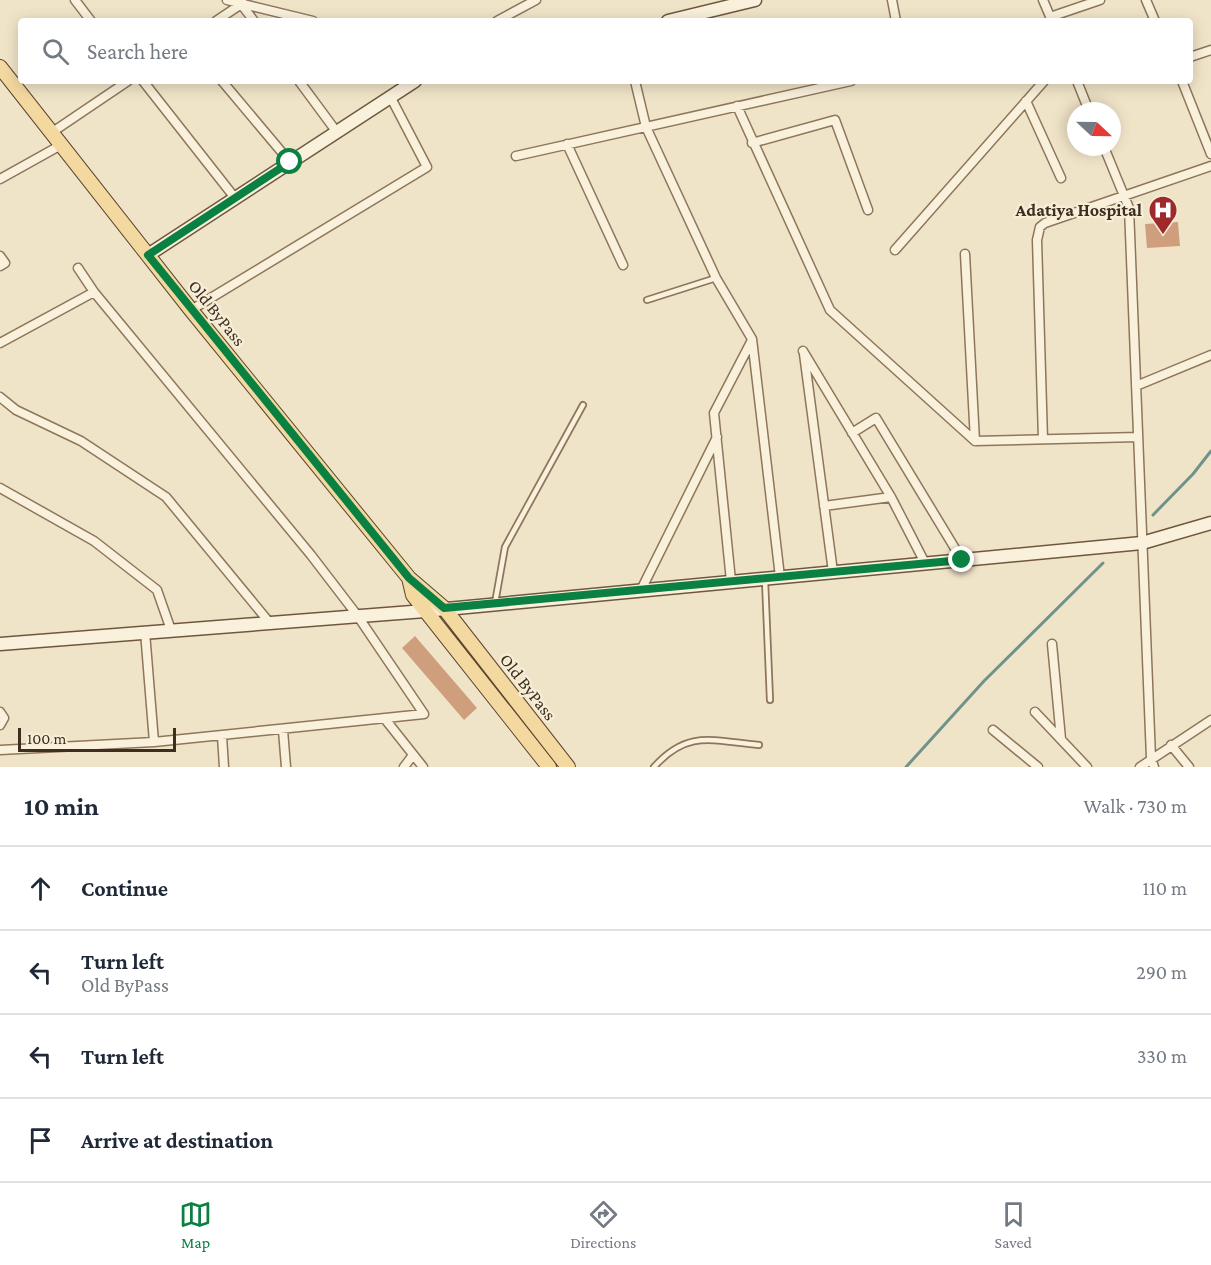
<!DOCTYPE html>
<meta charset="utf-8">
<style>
:root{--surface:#fff;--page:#f6f6f7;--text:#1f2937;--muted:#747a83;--line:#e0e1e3;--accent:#0b8043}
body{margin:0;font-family:"Crimson Pro",serif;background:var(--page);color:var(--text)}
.compass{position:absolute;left:1067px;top:102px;width:54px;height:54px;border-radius:50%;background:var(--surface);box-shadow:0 3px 15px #0003;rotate:112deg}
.scale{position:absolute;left:18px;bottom:15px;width:158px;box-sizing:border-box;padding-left:6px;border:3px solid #3d2e20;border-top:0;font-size:16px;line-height:21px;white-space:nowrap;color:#3d2e20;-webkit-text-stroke:4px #f7eed8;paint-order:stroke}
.stop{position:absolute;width:18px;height:18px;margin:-14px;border:4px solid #0b8043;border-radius:50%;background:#fff}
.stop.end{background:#0b8043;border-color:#fff;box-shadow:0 2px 6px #0008}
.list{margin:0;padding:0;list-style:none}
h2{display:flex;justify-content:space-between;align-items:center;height:78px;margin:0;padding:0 24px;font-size:26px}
h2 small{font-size:20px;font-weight:400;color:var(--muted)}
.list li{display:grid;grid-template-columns:39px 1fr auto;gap:18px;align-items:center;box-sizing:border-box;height:84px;padding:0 24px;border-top:2px solid var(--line)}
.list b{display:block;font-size:22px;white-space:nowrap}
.list p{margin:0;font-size:20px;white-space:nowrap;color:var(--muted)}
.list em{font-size:20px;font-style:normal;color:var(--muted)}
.icon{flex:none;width:33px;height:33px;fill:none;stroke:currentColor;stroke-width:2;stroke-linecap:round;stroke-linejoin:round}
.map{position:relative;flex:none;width:1211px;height:767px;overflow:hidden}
.search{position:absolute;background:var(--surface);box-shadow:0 3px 15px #0003;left:18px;right:18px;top:18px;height:66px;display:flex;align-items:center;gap:15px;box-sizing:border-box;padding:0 21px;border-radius:6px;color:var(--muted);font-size:22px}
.sheet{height:414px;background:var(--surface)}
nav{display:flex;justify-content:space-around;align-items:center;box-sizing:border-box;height:84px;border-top:2px solid var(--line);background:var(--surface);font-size:16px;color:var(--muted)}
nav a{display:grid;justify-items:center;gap:3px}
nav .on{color:var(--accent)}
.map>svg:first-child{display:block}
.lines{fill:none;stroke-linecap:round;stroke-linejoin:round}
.stream{stroke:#6f938a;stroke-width:3}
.building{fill:#cf9f7d}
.lane-casing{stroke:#8d765c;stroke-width:8}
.street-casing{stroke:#8d765c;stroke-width:11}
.secondary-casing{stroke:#6f573f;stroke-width:15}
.primary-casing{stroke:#5b4430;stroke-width:16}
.lane{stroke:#faf1dc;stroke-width:4.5}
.street{stroke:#faf1dc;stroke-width:8}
.secondary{stroke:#faf1dc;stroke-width:12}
.primary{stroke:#f3d9a0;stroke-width:14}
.route{stroke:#0b8043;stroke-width:8}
.labels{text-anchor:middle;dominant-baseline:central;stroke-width:4.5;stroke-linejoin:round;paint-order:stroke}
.poi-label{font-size:18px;font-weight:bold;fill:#3d2e20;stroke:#f7eed8;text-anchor:end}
.street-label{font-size:18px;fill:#3d2e20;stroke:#f7eed8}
</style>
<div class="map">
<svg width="1211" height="767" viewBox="0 0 1211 767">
<rect width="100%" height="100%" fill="#f0e4c8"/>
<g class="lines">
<path class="stream" d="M1153,515L1193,474L1211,451
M906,767L984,681L1103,563"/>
</g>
<path class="building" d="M1178,222L1180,246L1147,248L1145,224Z
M415,636L477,708L464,720L402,648Z"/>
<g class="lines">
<g class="lane-casing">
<path id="lane" d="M647,300L716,278
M765,580L770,700
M495,603L505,547L583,405
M654,767C688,729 713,741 759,745"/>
</g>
<g class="street-casing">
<path id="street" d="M75,0L91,21
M227,0L313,21
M892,0L896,21
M1043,0L1052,21
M1146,0L1155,21
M241,4L254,21
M1050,17L1100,0
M216,21L243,3
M497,21L536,0
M1190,57L1211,50
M143,81L235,198
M222,81L290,162
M299,81L336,131
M635,81L646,127L716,278L752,339L780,577
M1077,81L1089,111
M1182,81L1211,154
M1026,101L1061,178
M737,106L830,310L975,441
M51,133L128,81
M752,143L835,120L868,210
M567,144L623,265
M1104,147L1129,208L1151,758L1154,767
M516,156L851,81
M0,179L61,145
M895,250L1044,81
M965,254L975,441L1138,437
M0,256L5,263L0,266
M191,310L427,167L390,96
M0,343L94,292L78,268
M803,351L891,497L925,563
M804,354L833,572
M1136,386L1211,355
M0,397L16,410L81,441L166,497L269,622
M852,433L876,418L962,560
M1043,439L1037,240L1040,227L1045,223L1211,166
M0,488L94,541L157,590L171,630
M824,506L891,497
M731,581L714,413L752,340
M641,590L717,437
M145,632L154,742
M1052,644L1061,739
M0,712L4,718L0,725
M1035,712L1087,767
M385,719L423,767
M283,730L286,767
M993,730L1038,767
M222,736L224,767
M1171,745L1189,767
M0,750L154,742L424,714L357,615L311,555L94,292
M404,767L413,755
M1140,767L1211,720"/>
</g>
<g class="secondary-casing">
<path id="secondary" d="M668,21L755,0
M148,255L415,81
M0,644L425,611L1142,543L1211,523"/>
</g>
<g class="primary-casing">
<path id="primary" d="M0,67L191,310L409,578L444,608L568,767
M409,578L413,595L549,767"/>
</g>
<use href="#lane" class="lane"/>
<use href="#street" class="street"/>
<use href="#secondary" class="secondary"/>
<use href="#primary" class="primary"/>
</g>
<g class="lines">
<path class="route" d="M290,162L148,255L409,578L444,608L962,560"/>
</g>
<defs>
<g id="hospital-pin" transform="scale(1.5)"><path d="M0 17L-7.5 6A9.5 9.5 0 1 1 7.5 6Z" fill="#9e2a2b" stroke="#f7eed8"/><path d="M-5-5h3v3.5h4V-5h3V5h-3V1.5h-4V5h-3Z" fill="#fff"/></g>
</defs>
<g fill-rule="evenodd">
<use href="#hospital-pin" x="1163" y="210"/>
</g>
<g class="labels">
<g class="poi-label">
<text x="1142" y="210">Adatiya Hospital</text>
</g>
<g class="street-label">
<text transform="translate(217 313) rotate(51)">Old ByPass</text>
<text transform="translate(528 687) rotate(52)">Old ByPass</text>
</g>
</g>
</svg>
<svg class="compass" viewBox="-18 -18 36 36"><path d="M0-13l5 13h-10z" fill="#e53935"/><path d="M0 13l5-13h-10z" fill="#747a83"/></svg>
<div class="scale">100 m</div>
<div class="stop" style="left:290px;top:162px"></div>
<div class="stop end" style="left:962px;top:560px"></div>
<div class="search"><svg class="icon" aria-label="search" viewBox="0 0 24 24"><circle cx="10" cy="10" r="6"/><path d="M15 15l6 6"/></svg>Search here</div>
</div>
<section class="sheet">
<h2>10 min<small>Walk · 730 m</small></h2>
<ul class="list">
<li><svg class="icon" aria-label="ahead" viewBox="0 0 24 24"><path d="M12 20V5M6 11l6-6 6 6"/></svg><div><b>Continue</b></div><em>110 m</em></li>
<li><svg class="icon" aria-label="left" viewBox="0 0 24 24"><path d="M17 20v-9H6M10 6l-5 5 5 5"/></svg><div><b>Turn left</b><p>Old ByPass</p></div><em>290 m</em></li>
<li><svg class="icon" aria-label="left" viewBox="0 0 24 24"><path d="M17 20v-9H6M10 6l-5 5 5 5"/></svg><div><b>Turn left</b></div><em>330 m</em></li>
<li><svg class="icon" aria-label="arrive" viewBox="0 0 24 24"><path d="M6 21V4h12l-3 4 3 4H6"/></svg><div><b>Arrive at destination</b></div></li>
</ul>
</section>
<nav>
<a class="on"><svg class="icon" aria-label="map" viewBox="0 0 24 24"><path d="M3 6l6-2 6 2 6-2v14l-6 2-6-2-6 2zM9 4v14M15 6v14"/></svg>Map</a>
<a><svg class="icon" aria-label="directions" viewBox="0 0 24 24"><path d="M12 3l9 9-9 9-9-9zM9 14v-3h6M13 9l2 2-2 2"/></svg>Directions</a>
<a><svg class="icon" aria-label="saved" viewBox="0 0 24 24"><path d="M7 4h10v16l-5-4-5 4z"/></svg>Saved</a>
</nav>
